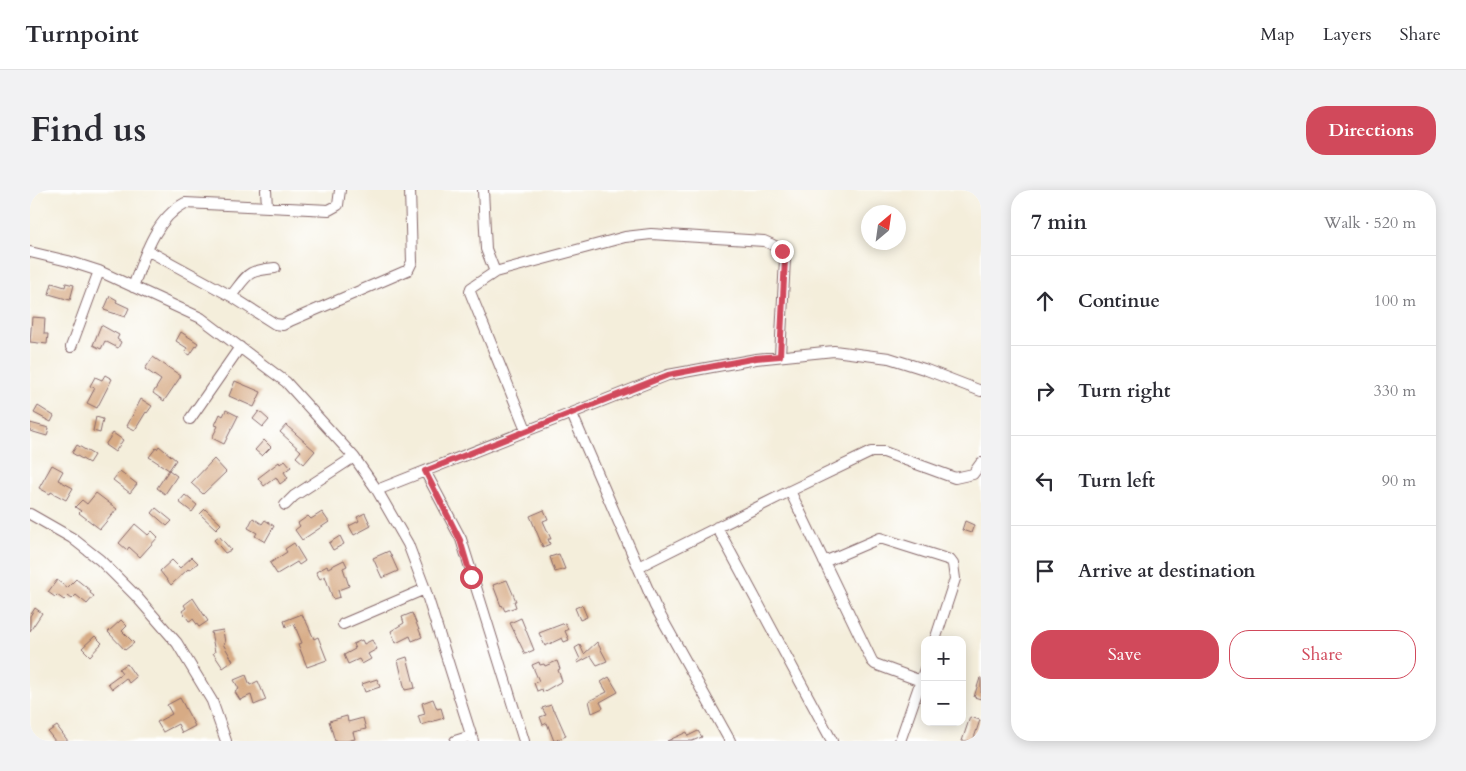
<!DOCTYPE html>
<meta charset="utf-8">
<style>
:root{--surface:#fff;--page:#f2f2f3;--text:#2b2b33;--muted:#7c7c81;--line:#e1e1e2;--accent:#d1495b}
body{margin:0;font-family:Cardo,serif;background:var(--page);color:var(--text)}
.controls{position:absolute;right:15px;bottom:15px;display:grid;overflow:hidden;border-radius:10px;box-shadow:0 2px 12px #0003}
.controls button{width:45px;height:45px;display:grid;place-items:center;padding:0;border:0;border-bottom:1px solid var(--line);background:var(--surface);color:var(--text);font:25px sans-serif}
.compass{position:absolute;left:831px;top:15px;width:45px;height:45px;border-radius:50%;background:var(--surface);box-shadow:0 2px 12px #0003;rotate:29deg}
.stop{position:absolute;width:15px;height:15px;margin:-11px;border:4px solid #d1495b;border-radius:50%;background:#fff}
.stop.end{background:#d1495b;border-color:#fff;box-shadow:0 1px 5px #0008}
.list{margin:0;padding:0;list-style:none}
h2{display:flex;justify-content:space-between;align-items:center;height:65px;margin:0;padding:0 20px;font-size:21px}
h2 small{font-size:16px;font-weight:400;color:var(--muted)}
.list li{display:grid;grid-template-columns:32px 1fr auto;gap:15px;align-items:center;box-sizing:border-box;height:90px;padding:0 20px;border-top:1px solid var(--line)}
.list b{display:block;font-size:19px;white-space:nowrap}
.list em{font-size:16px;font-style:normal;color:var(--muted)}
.actions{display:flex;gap:10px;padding:15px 20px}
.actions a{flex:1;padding:11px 0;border:1px solid var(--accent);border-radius:20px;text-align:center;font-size:18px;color:var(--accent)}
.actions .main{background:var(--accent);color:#fff}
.icon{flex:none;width:28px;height:28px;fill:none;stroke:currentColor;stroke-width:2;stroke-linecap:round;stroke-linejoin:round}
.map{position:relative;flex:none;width:951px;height:551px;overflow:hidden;border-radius:20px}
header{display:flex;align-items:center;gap:30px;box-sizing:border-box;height:70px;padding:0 25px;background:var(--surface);border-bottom:1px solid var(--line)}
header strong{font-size:24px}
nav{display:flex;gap:28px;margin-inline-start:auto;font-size:18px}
.intro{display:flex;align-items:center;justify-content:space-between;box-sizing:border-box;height:120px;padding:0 30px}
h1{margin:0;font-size:35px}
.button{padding:12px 22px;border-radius:20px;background:var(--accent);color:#fff;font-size:18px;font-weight:700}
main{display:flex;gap:30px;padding:0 30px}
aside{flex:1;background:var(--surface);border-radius:20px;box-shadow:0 2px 12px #0003}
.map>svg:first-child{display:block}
.building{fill:#d7ab85}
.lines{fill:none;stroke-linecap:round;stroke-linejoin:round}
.minor-casing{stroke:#866769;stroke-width:12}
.minor{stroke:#fff;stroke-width:10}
.route{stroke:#d1495b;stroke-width:6}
</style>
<header>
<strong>Turnpoint</strong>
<nav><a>Map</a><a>Layers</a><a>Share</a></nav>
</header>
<div class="intro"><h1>Find us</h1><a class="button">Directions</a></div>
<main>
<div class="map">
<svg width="951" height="551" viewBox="0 0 951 551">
<rect width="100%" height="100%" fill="#fff"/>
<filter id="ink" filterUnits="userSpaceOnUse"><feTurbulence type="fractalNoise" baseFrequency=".02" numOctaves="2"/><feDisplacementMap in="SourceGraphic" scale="10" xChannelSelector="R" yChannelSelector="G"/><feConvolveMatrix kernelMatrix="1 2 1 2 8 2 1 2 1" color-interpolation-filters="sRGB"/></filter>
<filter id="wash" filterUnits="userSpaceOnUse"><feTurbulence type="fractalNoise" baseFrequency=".0096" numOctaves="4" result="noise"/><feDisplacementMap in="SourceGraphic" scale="20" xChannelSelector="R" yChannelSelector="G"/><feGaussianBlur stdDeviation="1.12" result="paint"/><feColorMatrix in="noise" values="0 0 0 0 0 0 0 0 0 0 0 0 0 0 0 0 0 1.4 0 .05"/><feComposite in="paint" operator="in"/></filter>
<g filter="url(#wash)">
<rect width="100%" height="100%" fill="#f4eedb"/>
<g id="blocks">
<path class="building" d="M22,93L35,97L36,93L44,95L40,110L19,104Z
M80,106L87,110L86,112L99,118L95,127L74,120Z
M2,127L15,128L14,144H18L17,154L0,152Z
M71,135L89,145L87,149L91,152L88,158L75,151L71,159L63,155Z
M151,142L168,153L160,165L155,162L157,158L146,151Z
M123,167L151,186L134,211L123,203L131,190L115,179Z
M75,185L82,189L67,218L57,213L65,198L60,196L65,187L72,190Z
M205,191L231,202L224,217L199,206Z
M111,209L122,216L117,223L116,222L105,240L97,236Z
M8,216L24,226L21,232L4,223Z
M196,220L208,226L194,254L182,248L188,236L185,235L190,224L193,226Z
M229,221L239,230L233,237L223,229Z
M66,227L73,229L70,243L63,241Z
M0,233L19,238L17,246L0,241Z
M256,235L285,261L274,274L266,267L271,261L250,242Z
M83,243L93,250L85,262L75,255Z
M234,250L241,257L232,266L225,260Z
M47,255L64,265L59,273L42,263Z
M129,256L146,270L139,280L119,267L126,258L127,259Z
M184,269L196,282L173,304L161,293Z
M255,270L261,277L254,282L258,288L250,294L246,287L234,296L228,288L249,272L250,274Z
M22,275L33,281L28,290L43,298L36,310L21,302L20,304L9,298Z
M139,280L147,286L135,304L127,298Z
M90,281L107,294L100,303L83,290Z
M66,303L87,319L70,339L49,323L51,321L45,317L52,310L57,314Z
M155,305L167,315L162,322L149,312Z
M126,318L142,331L137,336L122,323Z
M175,319L191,334L186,339L170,324Z
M514,320L518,329L513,331L521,349H518L520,354L513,357L500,326Z
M292,322L299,332L272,350L265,340L270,336L268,333L278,326L281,329Z
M335,323L341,336L324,345L319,336L329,331L327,327Z
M223,328L232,334L235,330L244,336L235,352L225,346L227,343L218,338Z
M935,331L944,335L941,343L932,340Z
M105,334L118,345L122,341L128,347L110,367L99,357L97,360L89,353Z
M189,346L201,360L195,363L184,350Z
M310,346L314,354L303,360L299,353Z
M264,353L275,371L269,375L267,372L247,384L240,373L257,362L255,359Z
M359,361L368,381L352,388L343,368Z
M529,364L535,379L525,382L520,367Z
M162,367L168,373L159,380L158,379L141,395L130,381L142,370L150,378Z
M314,370L317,376L313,378L319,396L308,400L310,407L303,409L295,386L290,389L286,382L297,376L298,378Z
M46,389L61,401L60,403L64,406L57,414L46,405L42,409L38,406L34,410L27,405L25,407L18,402L27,390L37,398Z
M477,390L486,411H484L486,417L475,421L472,415L471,416L463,395Z
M163,408L178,431L169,437L163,429L159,431L152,421L156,418L154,415Z
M552,415L557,427L550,430L545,418Z
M5,418L12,423L0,441V426Z
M382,423L392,447L382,451L380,446L366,453L361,441L374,433L372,427Z
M272,424L275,431H276L284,449L288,447L297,470L277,477L268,454L272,453L264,434L256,437L254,431Z
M491,428L504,460L495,464L480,433Z
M91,430L97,436L92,441L104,453L95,460L78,442Z
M535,433L538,439L535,441L539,450L534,452L532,448L515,456L509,443Z
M193,440L195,453L193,454L203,471L193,478L183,463L185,462L181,442Z
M65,446L72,453L60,466L52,458Z
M332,450L334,454L342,450L347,459L338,464L341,469L332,474L329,469L318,474L314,465L325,459L323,454Z
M567,452L577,471L567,475L561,466L548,473L547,471L550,469L545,458L550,455L554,464Z
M377,467L385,498L375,500L368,470Z
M527,471L530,479L528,480L532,491L513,502L512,499L507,501L504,493L509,491L502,475L509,472L510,475L514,474L515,476Z
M97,474L106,487L99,493L96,488L82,499L78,493L92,483L89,479Z
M216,485L220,495L228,491L236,510L224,515L221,505L210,510L205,502L209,499L204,490Z
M579,487L588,502L570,512L573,518L562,523L559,511L577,502L571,492Z
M950,488H951V509L944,507Z
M347,489L350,497L335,502L332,494Z
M150,508L165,536L152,543L148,534L133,542L127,532L142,524L137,515Z
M403,509L407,519L411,518L414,528L391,535L388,526L395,524L392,513Z
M521,515L523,521H525L536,546L524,551L517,533L513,535L510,527L516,525L512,518Z
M317,526L318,532L333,528L336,539L323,542L325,549L317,551H305L299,531Z
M940,527L950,530L943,551H932Z
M27,536L38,551H25L18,542Z
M668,541L672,547L662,551H637L657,542L658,546Z"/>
</g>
</g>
<g filter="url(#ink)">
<use href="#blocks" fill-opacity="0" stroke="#866769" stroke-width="1"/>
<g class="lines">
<g class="minor-casing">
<path id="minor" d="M236,0L237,16
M453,0L456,59L465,82L441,98L440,102L497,242
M117,60L201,106L245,134L253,135L260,131L378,80L382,72L380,0
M0,62L38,71L69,81L171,128L256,192L324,267L347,300L378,354L395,399L443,551
M465,82L595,47L621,44L734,51C744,55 751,58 755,69L750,166
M103,97C114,67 125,29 155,13L299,20L308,15L310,0
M201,106C219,83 216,81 245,78
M41,157L69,81
M542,224L625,416L700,551
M160,229L210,157
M395,281L431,349L494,551
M347,300L638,185L726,169L804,161L859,168L894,179L951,201
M760,301L842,471L845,474L891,491
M255,315L264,306L324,267
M0,324L42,348L70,370L106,406L147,453L182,511L196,551
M687,337L802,551
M794,372L850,348L920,370L923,374L925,389L905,450
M608,377L760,301L841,262H854L925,288L943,284L951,273
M313,434L395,399
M425,551L441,546
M870,551L895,479"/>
</g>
<use href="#minor" class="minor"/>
</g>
</g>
<g class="lines" filter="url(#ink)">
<path class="route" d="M441,387L430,350L395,281L638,185L726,168L750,166L755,69L752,61"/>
</g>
</svg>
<div class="controls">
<button>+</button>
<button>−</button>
</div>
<svg class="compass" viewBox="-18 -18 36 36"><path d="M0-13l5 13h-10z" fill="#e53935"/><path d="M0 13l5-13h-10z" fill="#7c7c81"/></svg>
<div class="stop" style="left:441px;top:387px"></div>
<div class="stop end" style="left:752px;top:61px"></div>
</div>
<aside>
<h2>7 min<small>Walk · 520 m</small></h2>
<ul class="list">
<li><svg class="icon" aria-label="ahead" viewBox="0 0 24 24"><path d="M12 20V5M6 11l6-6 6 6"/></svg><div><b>Continue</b></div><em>100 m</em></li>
<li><svg class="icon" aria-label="right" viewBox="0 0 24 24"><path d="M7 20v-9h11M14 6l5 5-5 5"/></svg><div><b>Turn right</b></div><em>330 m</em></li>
<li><svg class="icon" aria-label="left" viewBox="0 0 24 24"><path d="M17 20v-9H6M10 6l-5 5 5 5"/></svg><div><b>Turn left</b></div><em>90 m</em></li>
<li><svg class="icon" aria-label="arrive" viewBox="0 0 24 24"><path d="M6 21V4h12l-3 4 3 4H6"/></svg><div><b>Arrive at destination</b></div></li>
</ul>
<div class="actions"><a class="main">Save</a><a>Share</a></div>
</aside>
</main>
